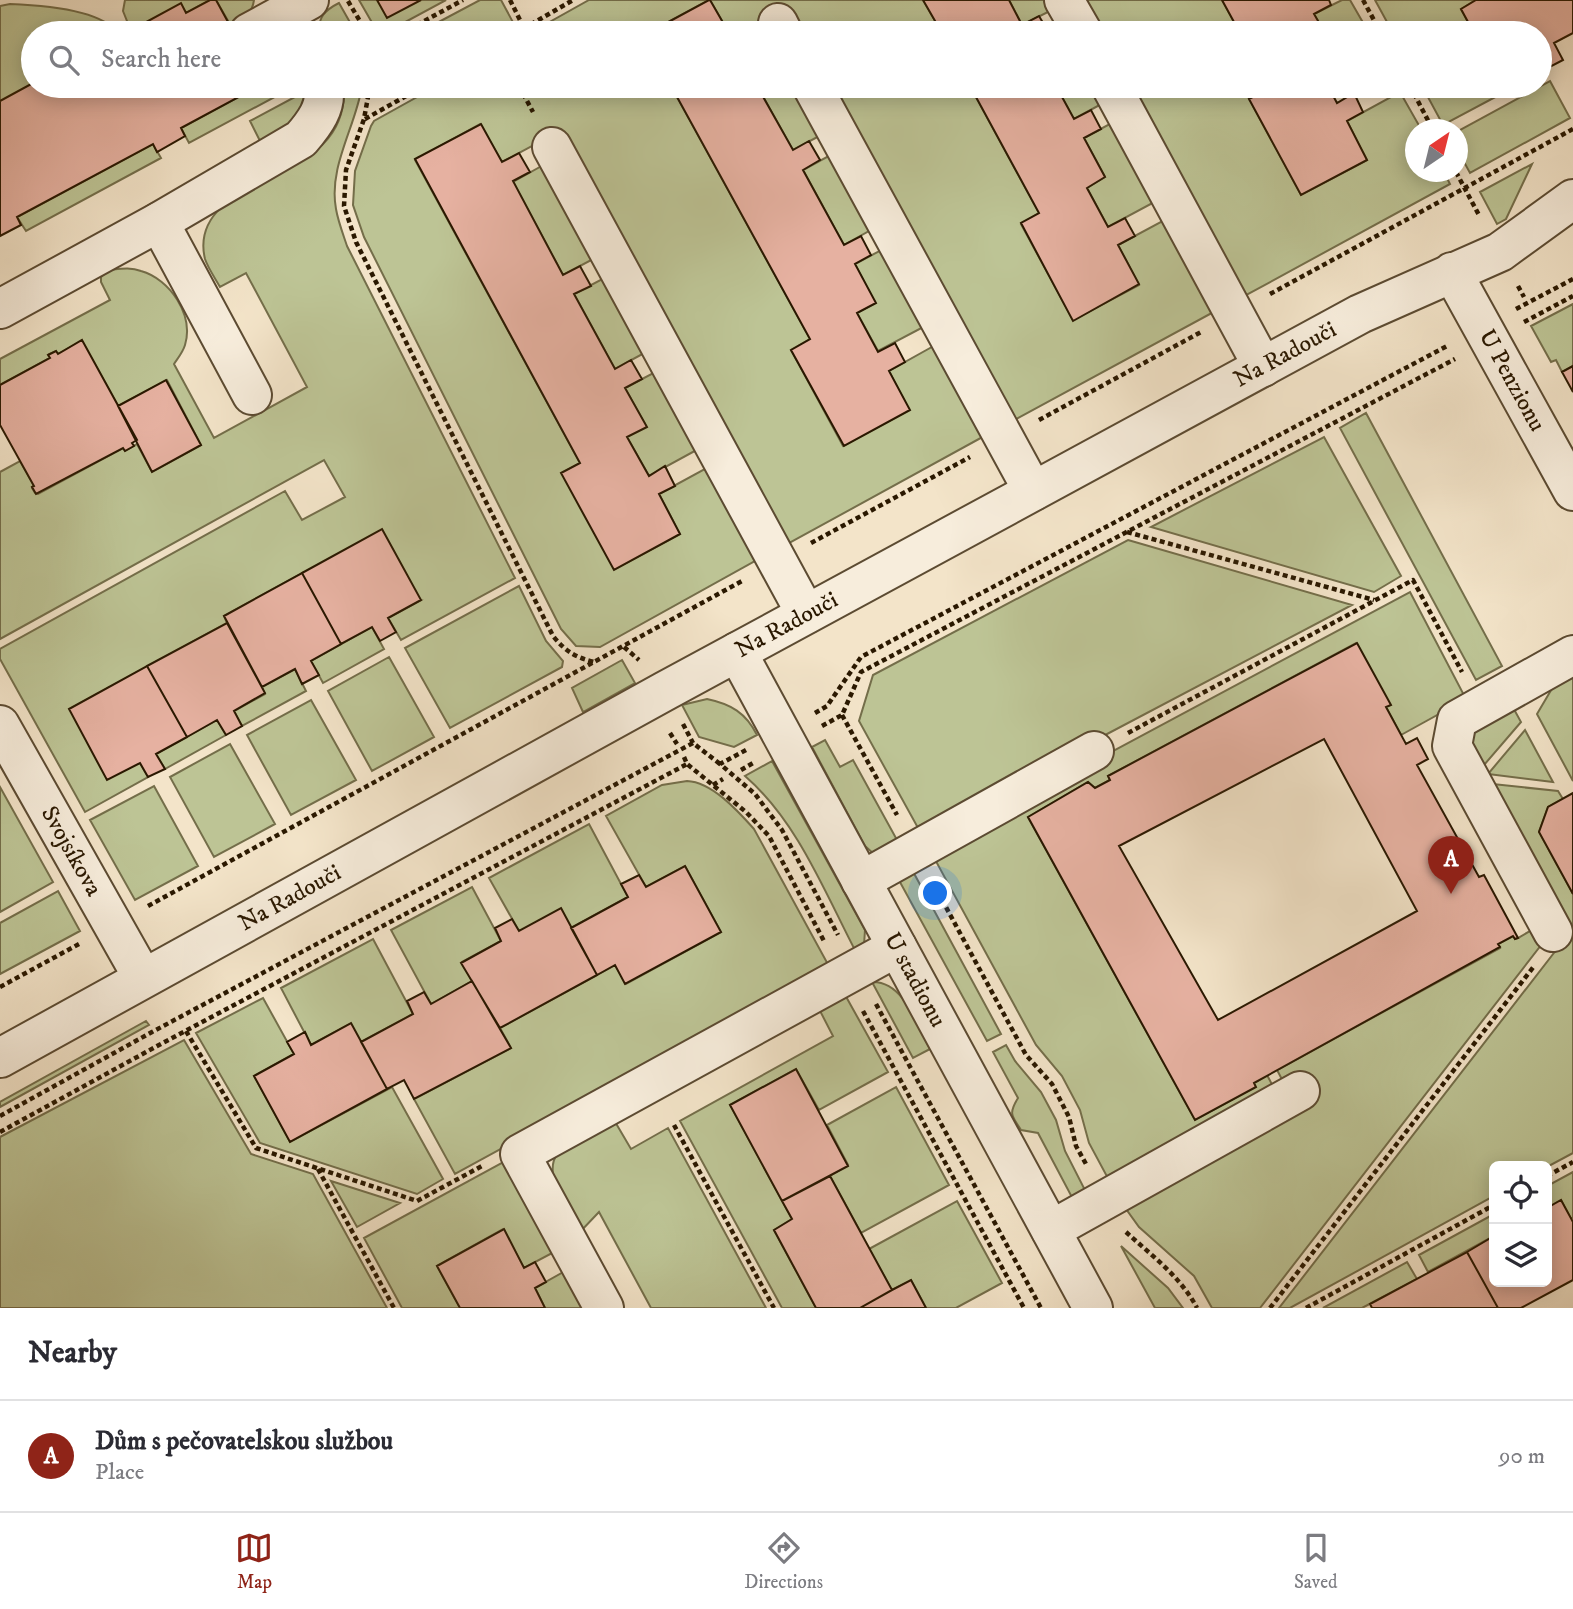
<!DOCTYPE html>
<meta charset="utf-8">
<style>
:root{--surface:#fff;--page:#f2f2f3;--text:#2b2b33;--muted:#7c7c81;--line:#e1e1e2;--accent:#8f2418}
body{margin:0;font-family:"IM FELL DW Pica",serif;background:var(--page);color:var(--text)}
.controls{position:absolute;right:21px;bottom:21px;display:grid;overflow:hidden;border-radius:10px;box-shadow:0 4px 18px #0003}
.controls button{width:63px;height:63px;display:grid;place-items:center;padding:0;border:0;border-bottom:2px solid var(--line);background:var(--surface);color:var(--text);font:35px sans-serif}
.compass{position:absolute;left:1405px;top:119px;width:63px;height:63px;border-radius:50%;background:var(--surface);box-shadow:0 4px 18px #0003;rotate:35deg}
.you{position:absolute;left:936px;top:894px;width:24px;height:24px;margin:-18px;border:5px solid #fff;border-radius:50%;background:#1a73e8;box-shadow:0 0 0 10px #1a73e833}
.badge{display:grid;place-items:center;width:46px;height:46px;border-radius:50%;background:var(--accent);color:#fff;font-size:23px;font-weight:700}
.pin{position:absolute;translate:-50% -58px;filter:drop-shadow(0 2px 4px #0008)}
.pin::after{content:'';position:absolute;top:37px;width:24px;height:21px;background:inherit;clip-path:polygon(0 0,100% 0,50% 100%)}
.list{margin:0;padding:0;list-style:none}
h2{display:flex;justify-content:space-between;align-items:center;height:91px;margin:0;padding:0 28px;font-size:30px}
h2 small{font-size:23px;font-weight:400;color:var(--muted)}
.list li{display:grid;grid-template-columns:46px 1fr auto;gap:21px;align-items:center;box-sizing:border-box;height:112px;padding:0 28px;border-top:2px solid var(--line)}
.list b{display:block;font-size:26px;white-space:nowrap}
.list p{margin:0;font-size:23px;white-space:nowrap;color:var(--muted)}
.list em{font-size:23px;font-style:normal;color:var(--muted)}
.icon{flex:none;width:38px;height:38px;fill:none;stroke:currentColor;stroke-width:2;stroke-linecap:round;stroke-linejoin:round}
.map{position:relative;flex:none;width:1573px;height:1308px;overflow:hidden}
.search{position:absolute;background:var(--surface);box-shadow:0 4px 18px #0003;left:21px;right:21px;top:21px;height:77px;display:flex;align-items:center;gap:18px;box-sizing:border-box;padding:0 24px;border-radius:38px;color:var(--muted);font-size:26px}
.sheet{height:203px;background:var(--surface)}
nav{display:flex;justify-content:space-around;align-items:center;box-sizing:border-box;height:98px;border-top:2px solid var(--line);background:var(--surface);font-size:19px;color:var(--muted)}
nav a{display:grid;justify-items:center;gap:4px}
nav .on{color:var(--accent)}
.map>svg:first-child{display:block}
.green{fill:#bdc495;stroke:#746e4a;stroke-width:2}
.building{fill:#e6b1a1;stroke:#2a1800;stroke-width:2;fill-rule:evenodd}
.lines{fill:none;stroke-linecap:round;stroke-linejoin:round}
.minor-casing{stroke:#5c4b32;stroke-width:42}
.path{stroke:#2a1800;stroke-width:4.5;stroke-dasharray:5 3.5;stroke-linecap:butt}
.minor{stroke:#f7eddc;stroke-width:38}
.labels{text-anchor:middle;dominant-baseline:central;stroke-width:5;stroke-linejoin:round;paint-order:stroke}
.street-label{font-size:24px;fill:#2a1800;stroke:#f7eddc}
</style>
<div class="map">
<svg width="1573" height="1308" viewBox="0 0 1573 1308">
<rect width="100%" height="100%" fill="#f3e4c9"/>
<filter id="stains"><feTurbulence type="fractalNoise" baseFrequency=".00286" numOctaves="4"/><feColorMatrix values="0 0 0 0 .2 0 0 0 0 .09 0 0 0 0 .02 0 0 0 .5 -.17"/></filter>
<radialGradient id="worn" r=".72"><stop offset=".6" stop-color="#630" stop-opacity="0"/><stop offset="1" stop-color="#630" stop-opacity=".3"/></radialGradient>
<path class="green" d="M125,0H210L186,13L181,4L131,31L123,11Z
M216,0H254C252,15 243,19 231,26Z
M359,0H446L385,33H378Z
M480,0H501L515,26L503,33H418Z
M589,0H709L648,33H530Z
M710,0H923L942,33H796L782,9L738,33H729Z
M1009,0H1052L1056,8L1022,25Z
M1076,0H1222L1240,33H1094Z
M1342,0H1350L1369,33H1325L1314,14Z
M1375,0H1476L1461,9L1474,33H1393Z
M339,3L356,33H320C317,18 325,10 339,3Z
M10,4C38,5 100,9 118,33H33V84L0,102V6Z
M1550,81L1570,118L1470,173L1458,151V131Z
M259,86H295L189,143L181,128Z
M344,86H362C356,126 328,167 336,209C338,221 343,234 347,246L515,578L401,640L388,618L421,600L304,572L224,616L227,623L70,709L140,763L148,777L85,812L0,659V649L285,491L302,520L345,497L324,460L0,639V472L20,461L34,486L32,488L35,493L38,494L123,448L125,451L137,444L152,472L201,445L167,380L118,406L82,341L58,354L56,351L49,354L50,358L0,385V359L110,300L101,282V277L108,270C120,269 130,267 141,271C170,279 194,315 185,345C183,352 178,358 174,364L214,438L307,387L246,273L220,287C215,278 208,268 205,259C189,193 289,179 323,144C339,128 345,108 344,86Z
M437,86H671L810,339L791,350L843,446L909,410L889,371L939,343L988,434L782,547L556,133L502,162L480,124L415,160L580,463L562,473L615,569L680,534L659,494L712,465L762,557L600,647L576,646L561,629L364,237L353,205L355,171L371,126L374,121Z
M757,86H799L825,133L793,150Z
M825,86H970L1039,213L1021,224L1073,320L1139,285L1118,245L1170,217L1221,308L1009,423Z
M1056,86H1099L1107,101L1074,119Z
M1123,86H1268L1269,88L1249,99L1301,195L1367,160L1347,121L1400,92L1421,129L1416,130V172H1444L1450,184L1239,299Z
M1422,86H1516L1443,125Z
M306,91L300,115L263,147L250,121Z
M1117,120L1160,199L1108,227L1087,188L1105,177L1084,138Z
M153,144L161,158L26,231L17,217Z
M836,152L876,227L844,245L803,170Z
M547,163L597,257L563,275L513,182Z
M1532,164L1506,219L1497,224L1480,192Z
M887,247L929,324L878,351L857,313L875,303L855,264Z
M608,276L648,351L615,369L574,294Z
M1573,304V366L1562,372L1556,360L1551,362L1531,326Z
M659,370L702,447L649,476L627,437L646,426L625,388Z
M1366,413L1502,666L1476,680L1340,428Z
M1324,437L1401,576L1374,592L1151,527Z
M1128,540L1352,605L1090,743L923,837L859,721L873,675Z
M519,586L546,641L563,661L562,667L450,728L405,648Z
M1410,592L1466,699L1401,735L1386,707L1390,705L1356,643L1108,776L1110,780L1095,788L1088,782L1028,817L1195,1120L1255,1087L1254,1083L1267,1075L1276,1092L1111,1184L1089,1143L1080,1110L1062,1076L1036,1045L932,854L1098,759Z
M372,627L384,649L323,683L311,661Z
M389,657L434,737L372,771L328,691Z
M622,660L635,683L583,712L572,688Z
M1573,668V781L1537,714L1560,675Z
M295,669L306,691L242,726L234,711L265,694L262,687Z
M707,699C731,704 746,713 757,735L734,747L699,737L682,705Z
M311,700L356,780L291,815L247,735Z
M1510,702L1521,722L1478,772L1462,745L1469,724Z
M217,720L226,735L165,769L156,754Z
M1525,730L1553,782L1488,774Z
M825,740L840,767L853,760L902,849L875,855L865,846L812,747Z
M230,744L275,824L214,857L170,777Z
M772,761L865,930L864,945L857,954C825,893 798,822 745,776Z
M687,781C712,782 738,811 754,829L830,968L455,1174L414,1099L511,1048L500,1028L615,965L626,984L721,932L685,866L646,887L606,816L662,785Z
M1483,783L1558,791L1563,799L1548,807L1539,832L1573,894V1153L1547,1167L1494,1166V1196L1290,1308H1279L1567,936Z
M154,786L198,866L135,900L90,820Z
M0,787L53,882L0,912Z
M589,824L628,897L571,928L519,931L489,878Z
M910,866L1001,1034L987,1041L895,873Z
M472,887L501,941L462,962L472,981L431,1004L391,930Z
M58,891L80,931L0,974V923Z
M1537,927L1545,940L1260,1308H1212L1194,1276L1139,1227L1121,1202L1286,1087L1277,1070L1500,948L1498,944L1513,936L1515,939L1518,938Z
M373,939L413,1014L361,1042L350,1024L311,1045L281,988Z
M872,982C904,981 917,1025 930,1049L913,1058Z
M844,993L888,1072L819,1110L796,1069L730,1105L792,1219L774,1230L816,1308H782L680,1121L833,1036L818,1007Z
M263,998L294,1054L254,1076L290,1142L392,1087L443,1179L417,1194L260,1143L196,1033Z
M146,1021L149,1025L0,1107V1102Z
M184,1040L251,1154L313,1174L387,1308H0V1137Z
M1006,1045L1015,1061L1041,1092L1056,1120L1065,1151L1088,1196L1075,1203L1038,1133L1021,1130C1012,1116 1008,1114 1018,1098L993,1052Z
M896,1087L949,1185L861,1233L830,1176L848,1165L827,1125Z
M614,1120L631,1149L668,1128L766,1308H651L599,1212L579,1233C569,1213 541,1173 558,1153C565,1144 601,1127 614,1120Z
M507,1160L556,1251L524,1268L503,1229L437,1266L460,1308H402L364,1238Z
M1573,1172V1217L1571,1219L1561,1200L1547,1208V1186Z
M331,1181L400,1203L357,1227Z
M957,1201L1002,1283L956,1308H926L911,1280L892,1290L869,1249Z
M1494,1214V1236L1428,1272L1419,1255Z
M1121,1246L1168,1288L1183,1308H1155Z
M1407,1262L1417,1279L1362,1308H1323Z
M567,1270L587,1308H545L535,1288Z"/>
<path class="building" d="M210,0H216L234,33H126L181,3L186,13Z
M377,0H421L387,18Z
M710,0L729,33H648L709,0Z
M923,0H1009L1022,25L1039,16L1049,33H942Z
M1222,0H1329L1331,5L1314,14L1325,33H1240Z
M1476,0H1573V33L1554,43L1563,60L1544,70L1540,62V33H1474L1461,9Z
M33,83V86H259L181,128L185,136L157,152L153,144L17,217L21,225L0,236V101Z
M671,86H757L793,150L809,141L820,160L803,170L844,245L861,236L871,255L855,264L876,303L857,313L878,352L895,343L905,362L889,371L910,410L844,446L791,350L810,339Z
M970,86H1056L1074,119L1091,110L1101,129L1084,138L1105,177L1087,188L1108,227L1125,218L1135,236L1118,245L1139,284L1073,321L1021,223L1039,213Z
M1268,86H1328L1337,103L1354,93L1363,112L1347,121L1367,160L1301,195L1249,99L1269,88Z
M481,124L502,162L519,153L530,172L513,181L563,275L580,266L591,286L574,294L615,369L631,360L642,379L625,388L647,427L627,437L649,476L665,466L675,486L659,494L680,534L614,570L561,473L580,463L415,159Z
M82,340L137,440L132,443L134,446L125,451L123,448L36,494L32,487L34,486L0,425V385L50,358L48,355L56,351L58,354Z
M1573,366V392L1562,372Z
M166,380L201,445L152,472L118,406Z
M382,529L421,600L388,618L396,632L380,641L372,627L341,644L302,573Z
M302,573L341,644L311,661L319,675L302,684L295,669L262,687L224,616Z
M227,623L265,693L234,711L242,726L226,735L217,720L187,737L147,666Z
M1357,643L1391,705L1386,707L1406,744L1417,738L1428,759L1417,765L1479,877L1484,875L1518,938L1515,939L1513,936L1498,944L1500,947L1254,1083L1256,1087L1195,1120L1028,817L1088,782L1095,788L1110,780L1108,776ZM1324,739L1417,911L1218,1020L1119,846Z
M147,666L187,737L156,754L165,769L148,777L140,763L107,780L69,709Z
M1573,793V894L1539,832L1548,807Z
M685,866L721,932L625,984L615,965L597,975L571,928L628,897L621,884L639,875L646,887Z
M561,908L597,975L500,1028L461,963L501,941L495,928L512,919L519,931Z
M472,981L511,1048L414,1099L404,1080L387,1089L361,1042L413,1014L407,1001L424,992L431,1004Z
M351,1023L387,1089L290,1142L254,1076L294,1054L287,1042L305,1032L311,1045Z
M796,1069L848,1166L782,1201L730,1105Z
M830,1176L892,1290L860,1308H816L774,1230L792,1219L782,1201Z
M1561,1200L1573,1222V1280L1521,1308H1498L1467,1252L1494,1236V1282H1547V1208Z
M504,1229L524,1268L535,1262L546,1282L535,1288L545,1308H460L437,1266Z
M1467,1252L1498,1308H1372L1370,1304Z
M911,1280L926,1308H860L892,1290Z"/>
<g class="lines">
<g class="minor-casing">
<g id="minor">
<path d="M1064,0L1083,33"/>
<path d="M778,23L783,33"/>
<path d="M249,33L309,0"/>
<path d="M812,86L1033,491"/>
<path d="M1111,86L1263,367"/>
<path d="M552,147L806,614"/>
<path d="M159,222L252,395"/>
<path id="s1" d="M1452,272L1573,491"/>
<path d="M0,309L159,222L301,139C314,124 328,106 323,86"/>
<path id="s2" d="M737,652L1093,1308"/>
<path id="s3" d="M0,725L143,978"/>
<path d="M861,881L1094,751"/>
<path d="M1553,932L1452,746L1457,720L1573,655"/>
<path id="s4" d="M0,1058L665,691L1360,314L1500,252L1573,199"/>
<path d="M1051,1230L1300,1091"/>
<path d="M604,1308L520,1154L897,947"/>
</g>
</g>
<path class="path" d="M510,0L524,28
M1363,0L1381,33
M348,1L367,33
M402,33L463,0
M516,33L573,0
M370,86L364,119L346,170L344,206L356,242L553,636C565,651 576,658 595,662
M519,86L533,112
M1410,86L1433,130
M365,119L424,86
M1456,172L1480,217
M1518,286L1524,297
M1270,294L1573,129
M1516,309L1573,279
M1524,322L1573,296
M1039,420L1201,332
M1127,532L1374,600
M811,543L970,457
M624,647L639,660
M815,713L827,706L861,657L1447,346
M842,715L897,815
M683,724L693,743
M822,726L842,715L861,672L1455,359
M670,733L677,744
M1128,733L1413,580L1462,672
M746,750L720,764L755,794L782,830L838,935
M684,757L687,764L746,812L769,836L825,943
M741,770L753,763
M713,785L723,779
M934,885L1026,1055L1052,1084L1069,1117L1076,1146L1086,1164
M148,906L742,581
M0,987L79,944
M876,1004L1041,1308
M863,1011L1024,1308
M186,1031L256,1148L417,1201L482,1166
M0,1116L152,1032L693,743L720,764
M674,1125L774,1308
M0,1132L159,1045L687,764
M318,1169L394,1308
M1547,1176L1573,1162
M1126,1232C1151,1255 1181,1277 1197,1308
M1270,1308L1535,965
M1306,1308L1494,1205"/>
<use href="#minor" class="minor"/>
</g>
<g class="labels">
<g class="street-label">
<text stroke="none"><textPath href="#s4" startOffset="1465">Na Radouči</textPath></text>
<text stroke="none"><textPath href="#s1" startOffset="124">U Penzionu</textPath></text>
<text stroke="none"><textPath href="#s4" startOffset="898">Na Radouči</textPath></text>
<text stroke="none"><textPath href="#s3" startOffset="145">Svojsíkova</textPath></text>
<text stroke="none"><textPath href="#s4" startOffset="331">Na Radouči</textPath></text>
<text stroke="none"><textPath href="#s2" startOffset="373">U stadionu</textPath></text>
</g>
</g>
<rect width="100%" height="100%" filter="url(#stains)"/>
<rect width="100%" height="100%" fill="url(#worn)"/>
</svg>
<div class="controls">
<button><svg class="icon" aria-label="locate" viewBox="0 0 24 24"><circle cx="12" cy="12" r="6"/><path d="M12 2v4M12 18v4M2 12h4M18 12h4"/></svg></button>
<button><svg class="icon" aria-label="layers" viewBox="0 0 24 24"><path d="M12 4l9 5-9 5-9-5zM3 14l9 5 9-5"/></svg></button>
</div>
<svg class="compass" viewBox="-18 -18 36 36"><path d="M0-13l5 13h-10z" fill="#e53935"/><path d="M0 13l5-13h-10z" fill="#7c7c81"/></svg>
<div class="you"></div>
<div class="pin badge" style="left:1451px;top:894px">A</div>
<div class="search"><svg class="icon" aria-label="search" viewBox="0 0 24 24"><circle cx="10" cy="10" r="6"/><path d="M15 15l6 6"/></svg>Search here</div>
</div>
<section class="sheet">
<h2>Nearby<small></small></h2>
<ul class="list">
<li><span class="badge">A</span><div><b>Dům s pečovatelskou službou</b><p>Place</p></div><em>90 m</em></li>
</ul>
</section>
<nav>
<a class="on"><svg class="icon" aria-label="map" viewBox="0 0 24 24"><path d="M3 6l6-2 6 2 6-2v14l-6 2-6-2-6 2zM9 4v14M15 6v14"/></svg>Map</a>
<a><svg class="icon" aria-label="directions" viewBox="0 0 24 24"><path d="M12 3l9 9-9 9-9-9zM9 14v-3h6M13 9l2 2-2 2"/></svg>Directions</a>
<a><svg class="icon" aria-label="saved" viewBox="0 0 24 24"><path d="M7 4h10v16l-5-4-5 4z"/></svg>Saved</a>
</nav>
